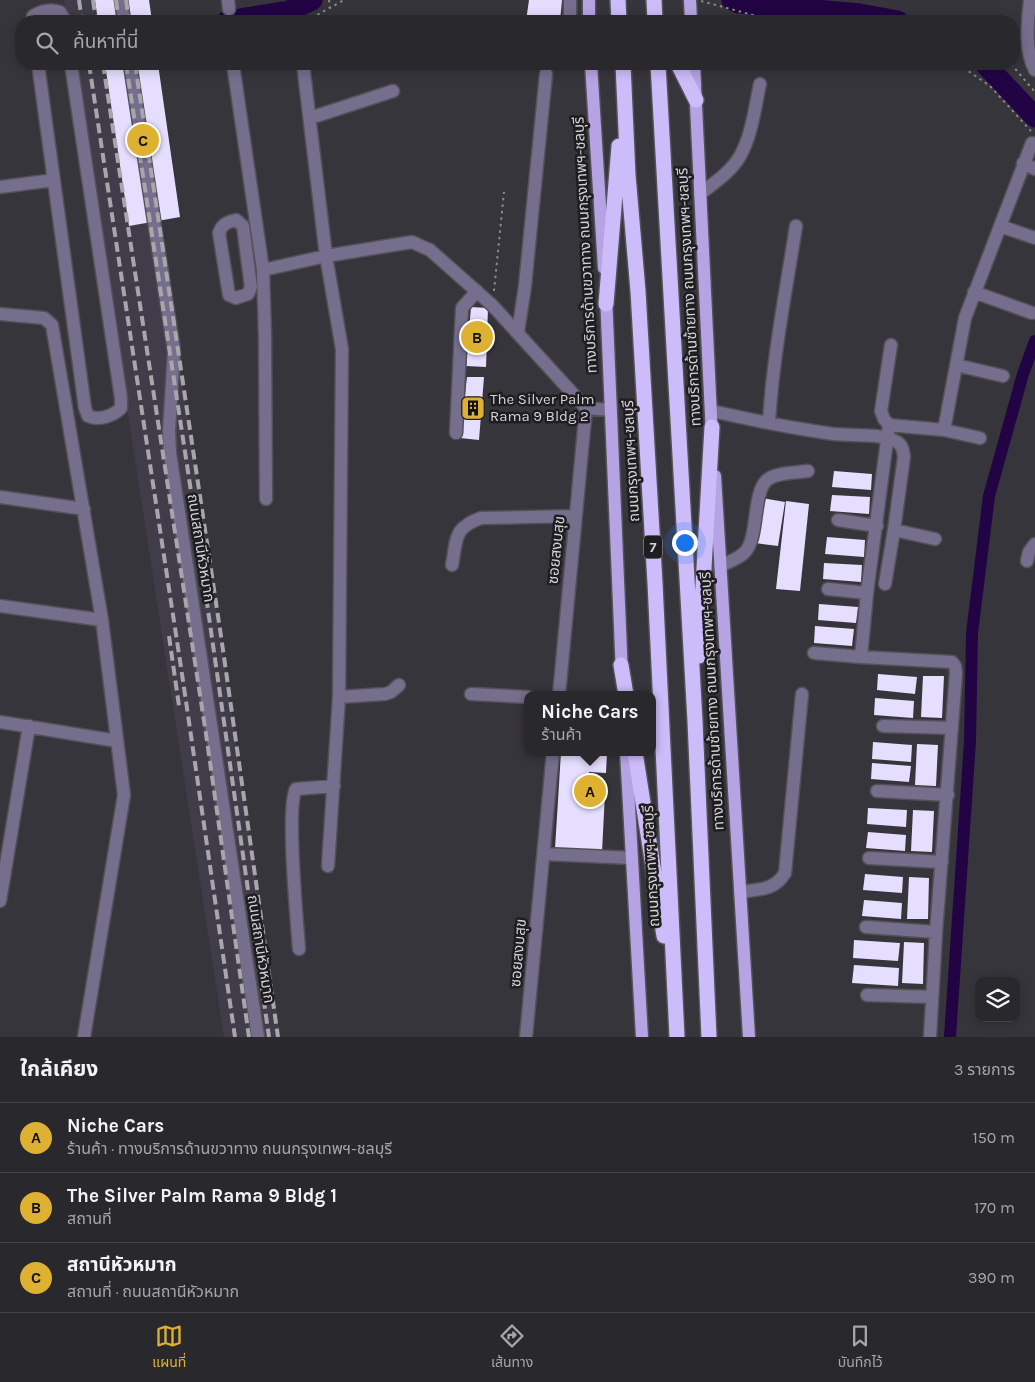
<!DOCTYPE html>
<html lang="th">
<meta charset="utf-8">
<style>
:root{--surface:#29282d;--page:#353439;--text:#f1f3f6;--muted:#a5a6aa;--line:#454449;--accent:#deb133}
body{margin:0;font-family:Karla,"Noto Sans Thai",sans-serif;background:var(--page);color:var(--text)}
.controls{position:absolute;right:15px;bottom:15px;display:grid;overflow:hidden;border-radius:10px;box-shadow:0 2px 12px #0003}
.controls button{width:45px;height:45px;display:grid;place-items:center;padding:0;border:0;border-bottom:1px solid var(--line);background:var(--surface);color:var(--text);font:25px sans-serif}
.you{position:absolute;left:684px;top:542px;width:18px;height:18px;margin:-12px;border:4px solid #fff;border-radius:50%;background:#1a73e8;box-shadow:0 0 0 8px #1a73e833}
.badge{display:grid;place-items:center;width:32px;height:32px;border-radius:50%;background:var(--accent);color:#111;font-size:16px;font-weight:700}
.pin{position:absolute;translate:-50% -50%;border:2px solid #fff;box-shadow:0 1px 5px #0006}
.popup{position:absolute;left:524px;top:691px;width:132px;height:65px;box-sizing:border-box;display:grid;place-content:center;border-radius:10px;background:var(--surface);filter:drop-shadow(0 1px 4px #0005);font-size:16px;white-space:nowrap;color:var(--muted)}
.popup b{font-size:19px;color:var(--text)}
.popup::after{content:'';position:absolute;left:50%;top:100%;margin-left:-10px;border:10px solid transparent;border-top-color:var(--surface)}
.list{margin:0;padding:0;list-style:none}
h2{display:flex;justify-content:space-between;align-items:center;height:65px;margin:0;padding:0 20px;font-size:21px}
h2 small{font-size:16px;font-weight:400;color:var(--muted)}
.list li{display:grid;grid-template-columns:32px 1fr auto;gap:15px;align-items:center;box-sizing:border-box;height:70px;padding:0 20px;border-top:1px solid var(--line)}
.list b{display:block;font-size:19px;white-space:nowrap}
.list p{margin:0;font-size:16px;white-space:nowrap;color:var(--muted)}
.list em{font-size:16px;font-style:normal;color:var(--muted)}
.icon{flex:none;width:28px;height:28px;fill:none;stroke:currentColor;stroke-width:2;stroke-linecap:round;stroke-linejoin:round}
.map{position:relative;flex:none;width:1035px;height:1037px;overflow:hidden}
.search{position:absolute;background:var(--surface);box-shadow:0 2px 12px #0003;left:15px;right:15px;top:15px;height:55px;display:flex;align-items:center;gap:12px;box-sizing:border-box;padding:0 18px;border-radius:20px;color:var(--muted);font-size:19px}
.sheet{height:275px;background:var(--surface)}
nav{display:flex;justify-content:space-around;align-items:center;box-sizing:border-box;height:70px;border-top:1px solid var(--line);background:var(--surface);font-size:14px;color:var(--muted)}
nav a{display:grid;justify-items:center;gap:2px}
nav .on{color:var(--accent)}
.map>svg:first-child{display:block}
.built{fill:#403c49}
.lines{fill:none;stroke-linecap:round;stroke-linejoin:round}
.canal{stroke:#220445;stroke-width:12}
.river{stroke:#220445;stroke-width:21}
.building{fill:#e6defe}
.minor-casing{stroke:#535158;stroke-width:15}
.major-casing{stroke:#535158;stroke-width:15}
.highway-casing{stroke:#535158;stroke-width:18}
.path{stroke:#8a898e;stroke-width:2;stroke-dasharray:2.5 4;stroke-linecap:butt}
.minor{stroke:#766e8d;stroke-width:12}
.major{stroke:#b6a3e4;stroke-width:12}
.highway{stroke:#cdbcfa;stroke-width:15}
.rail{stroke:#a7a6ab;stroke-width:4;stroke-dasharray:10 5;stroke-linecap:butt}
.labels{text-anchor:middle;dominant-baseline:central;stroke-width:5;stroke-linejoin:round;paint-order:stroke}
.shield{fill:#1e1d20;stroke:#9d9ca1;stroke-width:1}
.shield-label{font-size:14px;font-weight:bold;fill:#d4d3d8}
.street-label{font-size:15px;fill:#d4d3d8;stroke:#1e1d20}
.poi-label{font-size:15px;fill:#d4d3d8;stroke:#1e1d20;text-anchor:start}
</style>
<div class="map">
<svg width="1035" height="1037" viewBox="0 0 1035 1037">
<rect width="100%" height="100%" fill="#37353c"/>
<path class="built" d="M64,0H125L128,21H67Z
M74,64H135L280,1037H224Z"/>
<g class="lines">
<path class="canal" d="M950,1037L970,741L972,633L989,496L1023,374L1035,341"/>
<path class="river" d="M732,0L739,3L860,14L898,21
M227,21L289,11L312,0
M985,64L1035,117"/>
</g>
<path class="building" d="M95,0H149L152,21H98Z
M529,0H562L560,21H526Z
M105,64H158L180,217L129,226Z
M471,307L488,308L486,367L466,366Z
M467,377H484L479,440L460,438Z
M834,471L872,474L871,490L832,487Z
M832,495L870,497L869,514L830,511Z
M762,498L785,502L778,546L755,543Z
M786,501L809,504L800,591L776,589Z
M827,537L865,540L864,557L825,554Z
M824,563L862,565L861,582L823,579Z
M819,604L858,607L856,623L818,620Z
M815,626L854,629L852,646L814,643Z
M878,674L917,677L915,694L877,690Z
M923,676H944L942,718L921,717Z
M875,698L914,701L913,718L874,715Z
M873,742L912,745L911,762L872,759Z
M917,744L938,745L936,786L915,785Z
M561,752H607L606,773L589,772L588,792L605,793L602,852L555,849Z
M872,763L911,766L909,782L871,779Z
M868,808L907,810L906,827L867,824Z
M913,810L934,811L932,852L911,851Z
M868,832L906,835L905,851L866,848Z
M865,874L903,877L902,893L863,890Z
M909,877L929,878L928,919H907Z
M864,900L902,903L901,919L862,916Z
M854,940L900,943L898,961L853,958Z
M904,942L924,943L923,984L902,983Z
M854,965L899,968L898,986L852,983Z"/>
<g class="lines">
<g class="minor-casing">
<path id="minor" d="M121,0L124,21
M228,0L229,9
M570,0V21
M1030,0C1028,21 1024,50 1035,70
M32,21L33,16C41,11 51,9 60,12L65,21
M38,64L85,408L88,416C99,421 113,416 121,408V398L71,64
M130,64L174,351L169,431L170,453L258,1037
M233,64L263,270L326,256L412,242L423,247L430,250L492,305L586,408L610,410
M303,64L326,256L342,349L339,697L328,866
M310,118L393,91
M1023,163L1035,169
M0,187L54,180
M700,194C714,183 731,172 740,156C752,135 755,107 760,84
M236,220L243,226L251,287L248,294L236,298L229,295L219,233C222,224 227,222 236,220Z
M1000,226L1035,238
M263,270L265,336L266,499
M974,292L1032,313
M0,314L44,318L52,325L102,620L124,795L84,1037
M518,332L525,286L546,74
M891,345L881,411L884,419L889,425L944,430L980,438
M956,365L1003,376
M712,411C752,420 793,429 834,434C852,436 879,433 895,441C902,444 903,449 904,457L894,530L885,584
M769,422C773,356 786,291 796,226
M889,425L867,593L861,657L952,662L955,666L956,673L936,932L930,1037
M944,430L965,318L1032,143
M456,433L462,308L477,291
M0,497L84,509
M838,520L877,526
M894,530L935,539
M1027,561L1029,552L1035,544
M452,565C457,539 453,528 481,518L575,516
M720,566C728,562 738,559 744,553C759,540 752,493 767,480C776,472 796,473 808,471
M828,589L867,593
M0,606L102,620
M814,653L861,657
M471,694L528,697
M559,695L586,408
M339,697L385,694L391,692L399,685
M0,722L117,741
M883,726L952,728
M877,791L948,795
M544,854L632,858
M869,858L942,862
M740,892C759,889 774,891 785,873L802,694
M0,901L29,726
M866,927L936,932
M299,949C297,921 286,807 296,789L334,786
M867,995L932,997
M526,1037L553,752"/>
</g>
<g class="major-casing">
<path id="major" d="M589,0V21
M690,0L691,21
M591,64L604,268
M694,64L712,436
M606,295L622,675
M715,476L749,1037
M626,752L642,1037"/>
</g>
<g class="highway-casing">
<path id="highway" d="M618,0L619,21
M654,0L655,21
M623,64L628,175L638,291L655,583L677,1037
M658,64L695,721L709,1037
M678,64L696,100
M606,304L619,146
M699,656L712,427
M621,665L626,695
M635,752L664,936"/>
</g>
<path class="path" d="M329,0L330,9
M701,1L775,21
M306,21L344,0
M958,64L990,86L1031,131
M1011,64L1035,92
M494,291L504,192"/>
<use href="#minor" class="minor"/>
<use href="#major" class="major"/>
<use href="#highway" class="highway"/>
<path class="rail" d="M79,0L82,21
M93,0L96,21
M116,0L119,21
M126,0L129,21
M89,64L182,674L235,1037
M103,64L206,734L249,1037
M126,64L192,498L269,1037
M135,64L221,636L278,1037
M169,636L179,706"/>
</g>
<defs>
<g id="building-square" transform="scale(1.25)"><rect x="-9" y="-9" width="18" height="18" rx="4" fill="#deb133" stroke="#1e1d20"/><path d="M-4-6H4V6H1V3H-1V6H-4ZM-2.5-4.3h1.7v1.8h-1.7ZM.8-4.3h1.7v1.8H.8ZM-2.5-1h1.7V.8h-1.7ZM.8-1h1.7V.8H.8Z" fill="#111"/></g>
</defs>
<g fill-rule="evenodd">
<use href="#building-square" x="473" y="408"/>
</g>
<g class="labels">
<rect class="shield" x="644" y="535.5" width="18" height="23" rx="4"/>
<g class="shield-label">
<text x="653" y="547">7</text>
</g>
<g class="street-label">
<text transform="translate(585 245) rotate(-93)">ทางบริการด้านขวาทาง ถนนกรุงเทพฯ-ชลบุรี</text>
<text transform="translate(689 297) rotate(-93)">ทางบริการด้านซ้ายทาง ถนนกรุงเทพฯ-ชลบุรี</text>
<text transform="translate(631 461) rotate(-93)">ถนนกรุงเทพฯ-ชลบุรี</text>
<text transform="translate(201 548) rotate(81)">ถนนสถานีหัวหมาก</text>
<text transform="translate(556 550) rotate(-84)">ซอยสงบสุข</text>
<text transform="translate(712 701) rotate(-93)">ทางบริการด้านซ้ายทาง ถนนกรุงเทพฯ-ชลบุรี</text>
<text transform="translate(651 866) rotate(-93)">ถนนกรุงเทพฯ-ชลบุรี</text>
<text transform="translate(261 949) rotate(81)">ถนนสถานีหัวหมาก</text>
<text transform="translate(518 953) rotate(-85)">ซอยสงบสุข</text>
</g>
<g class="poi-label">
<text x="490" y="399">The Silver Palm<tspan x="490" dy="17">Rama 9 Bldg 2</tspan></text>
</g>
</g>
</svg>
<div class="controls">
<button><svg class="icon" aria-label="layers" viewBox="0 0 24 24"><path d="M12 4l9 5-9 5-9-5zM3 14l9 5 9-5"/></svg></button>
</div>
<div class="you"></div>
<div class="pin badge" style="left:590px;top:791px">A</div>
<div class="popup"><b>Niche Cars</b>ร้านค้า</div>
<div class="pin badge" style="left:477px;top:337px">B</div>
<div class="pin badge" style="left:143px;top:140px">C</div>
<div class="search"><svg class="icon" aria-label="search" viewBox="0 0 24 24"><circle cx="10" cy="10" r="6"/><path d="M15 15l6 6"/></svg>ค้นหาที่นี่</div>
</div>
<section class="sheet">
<h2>ใกล้เคียง<small>3 รายการ</small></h2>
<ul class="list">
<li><span class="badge">A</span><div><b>Niche Cars</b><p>ร้านค้า · ทางบริการด้านขวาทาง ถนนกรุงเทพฯ-ชลบุรี</p></div><em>150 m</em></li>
<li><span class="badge">B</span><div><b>The Silver Palm Rama 9 Bldg 1</b><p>สถานที่</p></div><em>170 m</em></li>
<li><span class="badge">C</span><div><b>สถานีหัวหมาก</b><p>สถานที่ · ถนนสถานีหัวหมาก</p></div><em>390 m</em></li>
</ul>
</section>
<nav>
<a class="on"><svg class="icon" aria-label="map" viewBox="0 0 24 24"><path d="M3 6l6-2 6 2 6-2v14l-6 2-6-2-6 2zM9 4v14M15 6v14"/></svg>แผนที่</a>
<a><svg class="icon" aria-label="directions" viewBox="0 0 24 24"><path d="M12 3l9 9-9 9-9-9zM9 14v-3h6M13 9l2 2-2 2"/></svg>เส้นทาง</a>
<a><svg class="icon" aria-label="saved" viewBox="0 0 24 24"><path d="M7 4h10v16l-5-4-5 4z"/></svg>บันทึกไว้</a>
</nav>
